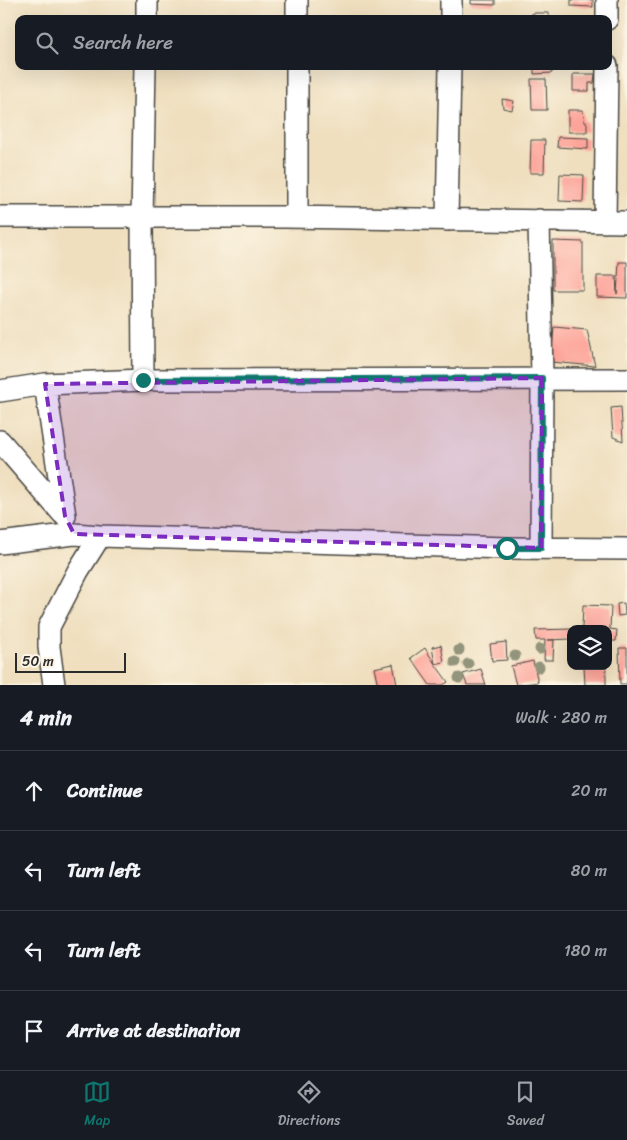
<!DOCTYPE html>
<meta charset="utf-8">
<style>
:root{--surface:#171b24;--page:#20242c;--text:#f1f3f6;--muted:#9ea1a6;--line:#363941;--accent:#0f766e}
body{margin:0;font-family:Sriracha,sans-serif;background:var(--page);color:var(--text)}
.controls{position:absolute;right:15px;bottom:15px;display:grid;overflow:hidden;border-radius:10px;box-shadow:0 5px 20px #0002}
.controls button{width:45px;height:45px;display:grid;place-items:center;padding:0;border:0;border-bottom:1px solid var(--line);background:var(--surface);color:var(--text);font:25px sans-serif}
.scale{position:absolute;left:15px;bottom:12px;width:111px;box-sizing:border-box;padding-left:5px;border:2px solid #2b2b2b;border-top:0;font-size:14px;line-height:18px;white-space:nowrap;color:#2b2b2b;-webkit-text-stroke:4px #fcf5e5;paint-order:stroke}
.stop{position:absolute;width:15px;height:15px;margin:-11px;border:4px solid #0f766e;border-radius:50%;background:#fff}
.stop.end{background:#0f766e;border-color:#fff;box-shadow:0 1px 5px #0008}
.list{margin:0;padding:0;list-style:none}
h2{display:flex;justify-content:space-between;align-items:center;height:65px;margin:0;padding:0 20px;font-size:21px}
h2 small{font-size:16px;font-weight:400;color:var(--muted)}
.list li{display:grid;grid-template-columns:32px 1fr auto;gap:15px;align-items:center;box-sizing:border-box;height:80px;padding:0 20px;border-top:1px solid var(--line)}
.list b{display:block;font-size:19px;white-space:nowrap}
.list em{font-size:16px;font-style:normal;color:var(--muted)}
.icon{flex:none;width:28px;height:28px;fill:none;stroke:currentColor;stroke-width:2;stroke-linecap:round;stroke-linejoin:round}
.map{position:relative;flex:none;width:627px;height:685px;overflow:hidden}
.search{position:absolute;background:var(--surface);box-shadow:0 5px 20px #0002;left:15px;right:15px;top:15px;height:55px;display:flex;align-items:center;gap:12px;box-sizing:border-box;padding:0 18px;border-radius:10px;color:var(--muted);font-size:19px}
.sheet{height:385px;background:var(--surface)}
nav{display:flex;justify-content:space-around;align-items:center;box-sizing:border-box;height:70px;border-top:1px solid var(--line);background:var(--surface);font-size:14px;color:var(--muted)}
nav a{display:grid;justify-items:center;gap:2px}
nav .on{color:var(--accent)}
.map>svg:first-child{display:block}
.building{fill:#fda49a}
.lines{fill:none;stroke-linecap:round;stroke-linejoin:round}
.minor-casing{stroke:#484641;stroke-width:24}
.minor{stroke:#fff;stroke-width:21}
.tree{fill:#93947b}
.route{stroke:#0f766e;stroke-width:6}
.marked{fill:#7b2cbf;fill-opacity:0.2;stroke:#7b2cbf;stroke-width:4;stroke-dasharray:10 6;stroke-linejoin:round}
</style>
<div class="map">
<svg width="627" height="685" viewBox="0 0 627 685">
<rect width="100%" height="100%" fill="#fcf5e5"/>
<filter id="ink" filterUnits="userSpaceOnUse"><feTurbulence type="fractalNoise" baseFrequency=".02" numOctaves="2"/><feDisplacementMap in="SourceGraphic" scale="10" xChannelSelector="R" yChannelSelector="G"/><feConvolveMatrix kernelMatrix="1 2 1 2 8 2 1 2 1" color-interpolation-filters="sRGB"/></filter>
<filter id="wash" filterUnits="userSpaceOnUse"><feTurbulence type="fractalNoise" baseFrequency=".0096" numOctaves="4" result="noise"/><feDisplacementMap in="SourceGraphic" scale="20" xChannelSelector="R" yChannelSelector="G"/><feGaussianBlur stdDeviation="1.12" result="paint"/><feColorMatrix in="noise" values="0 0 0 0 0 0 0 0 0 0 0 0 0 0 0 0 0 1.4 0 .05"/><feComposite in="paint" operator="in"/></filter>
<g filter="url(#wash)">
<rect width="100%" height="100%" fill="#efdfbf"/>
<g id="blocks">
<path class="building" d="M471,0H495V5L471,4Z
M571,0H593V7L571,6Z
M532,13H549V19H532Z
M534,66H552V73L534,74Z
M573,74H595L594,83H589V91H573Z
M531,79H546L547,110H532Z
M502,99L514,101L512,110L503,108Z
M568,110H583L584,121L587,123V132H568Z
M558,137L588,138V149L557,147Z
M531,140H545L544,173H530Z
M560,174L584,175L583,202L559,201Z
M553,241L583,242V290H553Z
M619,262H627V298L597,297V276H616L617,294Z
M554,327L587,330L595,366L551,362Z
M621,407L623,441L613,437L611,408Z
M624,603L625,615L618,616L617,604Z
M583,605L611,606L610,629L617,630L616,641H608V629H582Z
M571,629V639L547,640H554L553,660H544L545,640H536L535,630Z
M506,642L507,660L492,661L490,644Z
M441,645L444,662L435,664L448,682L443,685H430L411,658L425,648L435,664L432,647Z
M619,648H627V684H620Z
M533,661L538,682L516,685L511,666Z
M393,664L397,685H378L374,668Z
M584,666H606V685H585Z
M481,669L486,685H467L463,674Z"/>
</g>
</g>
<g filter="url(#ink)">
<use href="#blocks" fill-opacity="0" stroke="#484641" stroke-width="1"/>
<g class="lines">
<g class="minor-casing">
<path id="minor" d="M147,19V0
M297,19V0
M451,19V0
M607,19V0
M0,217H285L627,222
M297,217V66
M447,220L450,66
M539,220L542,378L541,548
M605,222L607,66
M143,380L142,218L145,66
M45,384L65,516
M0,391L45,384L143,380L627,379
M0,441L63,514
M0,543L74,534L100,536L507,548L627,549
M54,685L49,647V627L78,571L100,536"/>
</g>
<use href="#minor" class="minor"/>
</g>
<g class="tree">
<circle cx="540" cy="649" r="5.5"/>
<circle cx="459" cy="650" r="5.5"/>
<circle cx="515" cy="656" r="5.5"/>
<circle cx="455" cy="662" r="5.5"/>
<circle cx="468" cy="664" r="5.5"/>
<circle cx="539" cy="667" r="5.5"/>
<circle cx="459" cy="678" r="5.5"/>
</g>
</g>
<g class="lines" filter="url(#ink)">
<path class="route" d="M143,380L542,378L541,548H507"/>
</g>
<path class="marked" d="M542,378L541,548L74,534L65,516L45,384Z"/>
</svg>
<div class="controls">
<button><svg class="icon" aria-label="layers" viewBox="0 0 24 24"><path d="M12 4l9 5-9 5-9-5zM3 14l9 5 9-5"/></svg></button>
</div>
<div class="scale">50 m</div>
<div class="stop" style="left:507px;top:548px"></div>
<div class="stop end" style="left:143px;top:380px"></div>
<div class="search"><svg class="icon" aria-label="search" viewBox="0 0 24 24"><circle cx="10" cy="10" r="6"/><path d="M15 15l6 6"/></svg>Search here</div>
</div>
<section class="sheet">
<h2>4 min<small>Walk · 280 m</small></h2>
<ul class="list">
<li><svg class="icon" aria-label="ahead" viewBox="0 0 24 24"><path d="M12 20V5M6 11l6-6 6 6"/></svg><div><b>Continue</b></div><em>20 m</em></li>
<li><svg class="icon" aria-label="left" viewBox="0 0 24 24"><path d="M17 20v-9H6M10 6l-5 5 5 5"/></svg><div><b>Turn left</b></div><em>80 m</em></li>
<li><svg class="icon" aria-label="left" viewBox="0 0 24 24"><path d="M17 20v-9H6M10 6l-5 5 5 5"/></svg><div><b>Turn left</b></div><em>180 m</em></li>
<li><svg class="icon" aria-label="arrive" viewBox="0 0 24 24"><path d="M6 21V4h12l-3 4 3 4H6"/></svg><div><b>Arrive at destination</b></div></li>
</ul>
</section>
<nav>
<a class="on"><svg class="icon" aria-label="map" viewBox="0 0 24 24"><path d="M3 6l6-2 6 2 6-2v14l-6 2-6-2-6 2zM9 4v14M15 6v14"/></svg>Map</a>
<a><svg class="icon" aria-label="directions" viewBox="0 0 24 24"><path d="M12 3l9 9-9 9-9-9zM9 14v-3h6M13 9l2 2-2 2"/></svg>Directions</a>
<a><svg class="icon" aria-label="saved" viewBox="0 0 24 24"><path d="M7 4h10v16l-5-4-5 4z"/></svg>Saved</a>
</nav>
